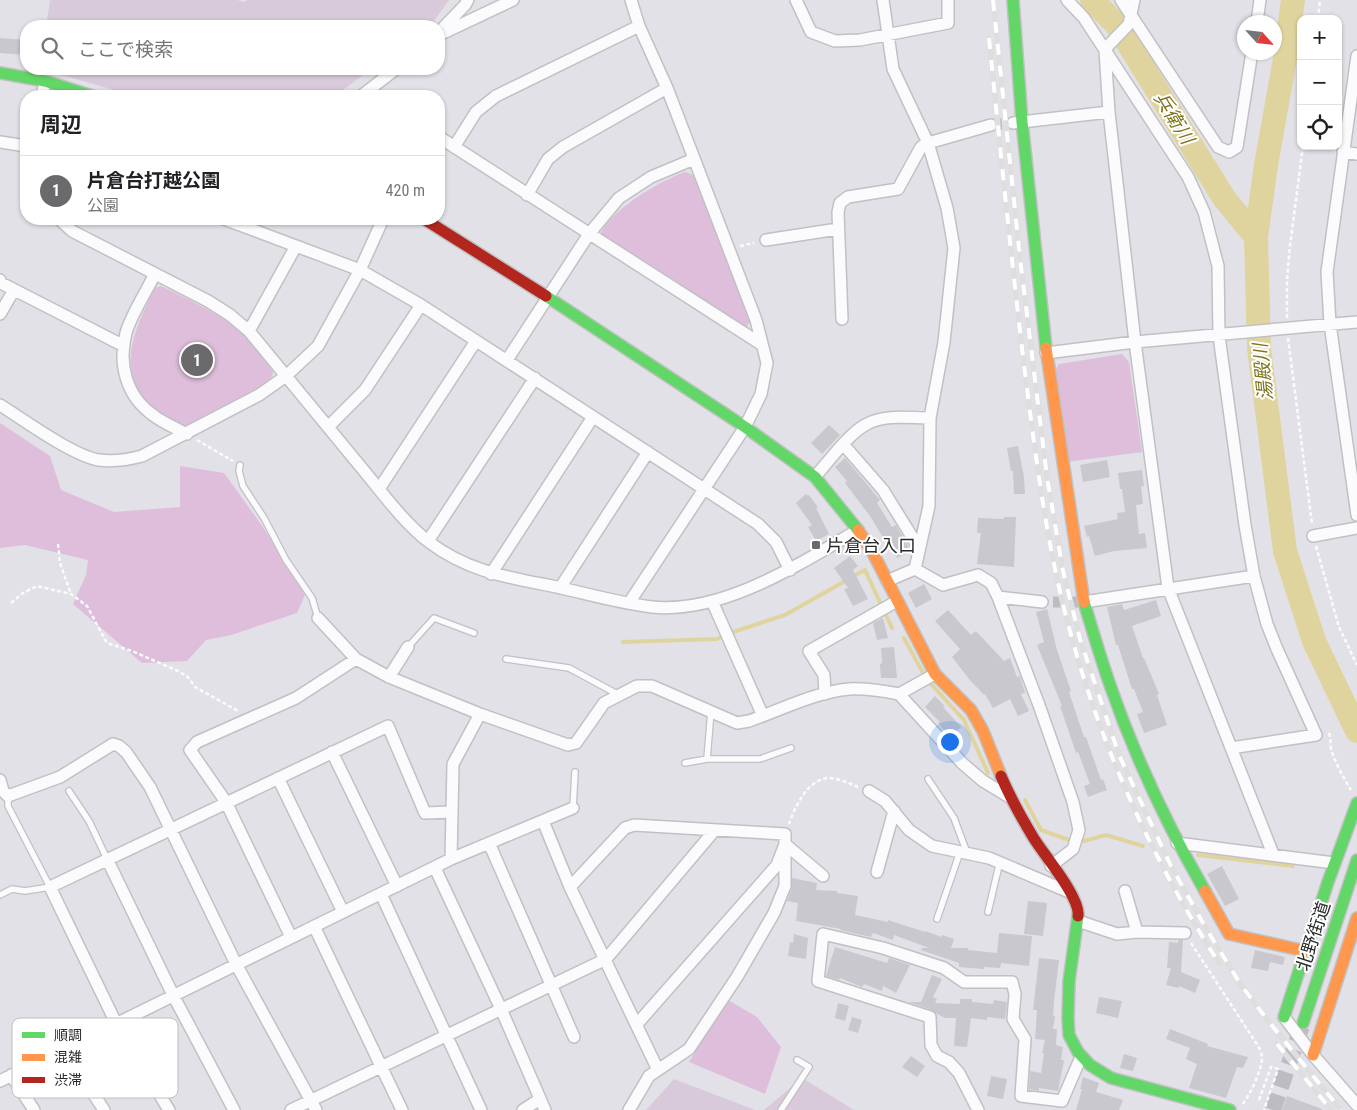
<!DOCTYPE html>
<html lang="ja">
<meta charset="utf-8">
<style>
:root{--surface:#fff;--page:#f6f6f6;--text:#202124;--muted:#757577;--line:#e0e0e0;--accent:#6a6a6c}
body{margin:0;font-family:"Roboto Condensed","Noto Sans JP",sans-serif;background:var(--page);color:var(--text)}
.controls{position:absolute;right:15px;top:15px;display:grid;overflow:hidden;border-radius:10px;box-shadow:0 1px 4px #0004}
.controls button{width:45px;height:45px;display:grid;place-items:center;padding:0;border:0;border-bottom:1px solid var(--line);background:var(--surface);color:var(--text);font:25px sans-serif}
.compass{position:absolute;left:1237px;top:15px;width:45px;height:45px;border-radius:50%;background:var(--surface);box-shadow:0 1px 4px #0004;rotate:117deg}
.you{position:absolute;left:949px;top:741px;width:18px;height:18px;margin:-12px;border:4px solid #fff;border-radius:50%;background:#1a73e8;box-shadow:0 0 0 8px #1a73e833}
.badge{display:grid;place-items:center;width:32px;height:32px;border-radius:50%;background:var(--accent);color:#fff;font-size:16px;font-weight:700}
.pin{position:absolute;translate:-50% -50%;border:2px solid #fff;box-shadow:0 1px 5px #0006}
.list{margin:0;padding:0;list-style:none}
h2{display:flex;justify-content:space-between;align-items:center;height:65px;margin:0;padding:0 20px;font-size:21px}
h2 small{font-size:16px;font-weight:400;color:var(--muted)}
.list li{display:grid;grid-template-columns:32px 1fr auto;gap:15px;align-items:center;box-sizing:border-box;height:70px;padding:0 20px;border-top:1px solid var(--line)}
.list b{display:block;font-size:19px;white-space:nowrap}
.list p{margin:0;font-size:16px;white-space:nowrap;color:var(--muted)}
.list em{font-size:16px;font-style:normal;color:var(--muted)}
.icon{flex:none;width:28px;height:28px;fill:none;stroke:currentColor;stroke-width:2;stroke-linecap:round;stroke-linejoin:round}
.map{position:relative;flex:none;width:1357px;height:1110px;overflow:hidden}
.search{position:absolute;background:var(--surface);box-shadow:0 1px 4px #0004;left:20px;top:20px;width:425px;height:55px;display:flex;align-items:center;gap:12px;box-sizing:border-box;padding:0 18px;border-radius:20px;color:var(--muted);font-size:19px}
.panel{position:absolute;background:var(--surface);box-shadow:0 1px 4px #0004;left:20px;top:90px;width:425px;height:135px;border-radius:20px}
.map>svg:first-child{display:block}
.green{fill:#debeda}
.cemetery{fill:#d9cadb}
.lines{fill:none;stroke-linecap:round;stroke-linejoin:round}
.stream{stroke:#e0d49e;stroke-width:4}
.river{stroke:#e0d49e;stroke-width:24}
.building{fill:#c9c8ce}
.street-tunnel{stroke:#bdbcc2;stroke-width:11;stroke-dasharray:11 5.5;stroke-linecap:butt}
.secondary-tunnel{stroke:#bdbcc2;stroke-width:16;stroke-dasharray:16 8;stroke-linecap:butt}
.lane-casing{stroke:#c0c1c2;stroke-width:8}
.street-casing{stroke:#c0c1c2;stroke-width:14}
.fast-casing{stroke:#c0c1c2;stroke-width:14}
.slow-casing{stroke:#c0c1c2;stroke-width:14}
.jam-casing{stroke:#c0c1c2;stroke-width:14}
.path{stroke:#fbfafc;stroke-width:2.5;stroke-dasharray:4 2.5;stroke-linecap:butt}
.lane{stroke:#fbfafc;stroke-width:5.5}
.street{stroke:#fbfafc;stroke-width:11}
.fast{stroke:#63d668;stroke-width:11}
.slow{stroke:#ff974d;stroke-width:11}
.jam{stroke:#b3261e;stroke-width:11}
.rail-casing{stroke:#dedede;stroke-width:5.5}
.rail{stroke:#fff;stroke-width:4;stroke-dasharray:11;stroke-linecap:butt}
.poi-dot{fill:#6a6a6c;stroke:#fff;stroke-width:2}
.labels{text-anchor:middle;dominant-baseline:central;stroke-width:4;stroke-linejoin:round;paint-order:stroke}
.poi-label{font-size:18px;fill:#2a2a2a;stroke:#fff;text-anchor:start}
.street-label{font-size:18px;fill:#2a2a2a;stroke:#fff}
.water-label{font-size:19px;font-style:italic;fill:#7f741d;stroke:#fff}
.key{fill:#fff;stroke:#bfbfbf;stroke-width:1}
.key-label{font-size:14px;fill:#2a2a2a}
</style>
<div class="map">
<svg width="1357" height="1110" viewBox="0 0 1357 1110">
<rect width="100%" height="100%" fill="#e2e1e8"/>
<path class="green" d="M686,172L693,175L751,320L745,329L600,235C608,212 662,179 686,172Z
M161,286C191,301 223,314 247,338C257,348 265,361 273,372C273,390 201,420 184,428C174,422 163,417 155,410C112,374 135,328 155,288Z
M1122,354L1129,362L1142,452L1066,462L1055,370L1059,364Z
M0,423L50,456L61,490L114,512L180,507V466L224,473L263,527L305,595L297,613L231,635L206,640L187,661L142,663L73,604L86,575L88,560L25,545L0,548Z
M728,1000L757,1017L781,1047L765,1094L689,1062Z"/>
<path class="cemetery" d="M52,0H237L245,2L247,0H449L434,21L427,26H46L50,1Z
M41,69H371L335,96H135Z
M802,1078L854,1110H764Z
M674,1079L755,1110H646Z"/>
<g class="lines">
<path class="stream" d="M853,576L865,570L892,628
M904,638L923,673
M623,642L717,639L736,631L785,615L847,580
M931,684L964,720L988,773
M1025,800L1041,830L1069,840
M1084,841L1106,835L1143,846
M1198,855L1293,866"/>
<path class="river" d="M1092,0L1116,24L1224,198L1256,237
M1293,0L1286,53L1266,165L1256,237L1259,348L1285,551L1314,641L1357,731"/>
</g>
<path class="building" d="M0,38L26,40V55L0,53Z
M829,425L840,435L822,454L811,443Z
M1018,446L1024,477L1025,494H1014L1013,471H1011L1007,448Z
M845,458L880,500L877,503L892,527L896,525L911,551L897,558L889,543L887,544L870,516L845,483L847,481L835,467Z
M1107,460L1110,477L1083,482L1080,465Z
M1142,470L1144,486L1141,487L1143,504L1136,505L1139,534L1145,533L1147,548L1114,551L1095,556L1089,536L1087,537L1084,526L1118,519L1117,513L1125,512L1122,489H1120L1118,473Z
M806,494L808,496L809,495L818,507L816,508L829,534L816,541L808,527L812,525L796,503Z
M1004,517H1016L1014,567L977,564L981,533H977L978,518L1004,519Z
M850,556L858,566L853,570L868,599L853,606L844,589L848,588L834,568Z
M924,584L932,599L916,608L908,593Z
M1156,600L1161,616L1132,626L1143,658H1144L1159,694L1157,695L1167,725L1144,733L1137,714L1143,712L1134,689H1132L1118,645H1116L1107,607L1122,604L1124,610Z
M1047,609L1057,650L1071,691L1069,692L1084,737H1086L1101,780L1103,779L1107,790L1088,797L1084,786L1090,784L1078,752L1076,753L1060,706H1062L1037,645L1044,642L1036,612Z
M948,610L971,635L976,631L1004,661L1010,658L1017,677L1020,676L1022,683L1025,693L1021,694L1029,711L1018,716L1010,699L993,708L985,694L984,695L969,679L952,657L960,649L935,621Z
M883,618L888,638L877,640L873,623Z
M894,647L897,678H881L880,664L882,663L881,648Z
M935,696L945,706L943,707L961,727L950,737L938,723L940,722L925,707Z
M1222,866L1239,899L1225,906L1207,874Z
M792,878L817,883L816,890L837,891V893L858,896L855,915L888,922V920L925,932V931L942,937V935L954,939L951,948H968V950L997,953L999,933L1032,936L1029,966L1001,963L1000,968L984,967V969L959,967V963L921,950L922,948H929L894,935L893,940L873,933L871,937L840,930L841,929L796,921L798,903L787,901L792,888Z
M1028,901L1047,903L1043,936L1024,934Z
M794,934L808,938L806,959L788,956L790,942L793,943Z
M1178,940H1183L1181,972L1200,980L1195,993L1179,986V988L1166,985L1171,968H1167L1169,942L1178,943Z
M835,947L887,963L889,958L910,965L896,993L883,986L882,991L864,984L862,987L840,978L839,980L826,976Z
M1255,950L1285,957L1283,965L1270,962L1268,971L1251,968Z
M1039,958L1059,960L1054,1001L1053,1016H1055L1053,1029H1057L1056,1045L1063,1047L1061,1060H1064L1058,1091L1039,1088V1091L1029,1089L1030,1071L1041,1073L1044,1053H1042L1045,1040L1035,1039L1037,1010H1033Z
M932,975L942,979L933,997L937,999L935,1003L960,1004V999H972V1002L993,1004L994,1000L1007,1002L1005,1019L987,1017V1020L971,1018L967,1047L954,1046L956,1018H945L937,1014L932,1010L909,1002H921Z
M1099,997L1122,1001L1118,1018L1096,1013Z
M838,1003L849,1006L845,1021L835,1018Z
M852,1017L862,1020L858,1033L848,1030Z
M1170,1029L1208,1044L1207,1046L1248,1057L1243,1068L1237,1067L1226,1098L1189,1088L1197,1064L1186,1059L1190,1048L1166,1039Z
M1124,1054L1137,1058L1133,1071L1120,1068Z
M911,1056L925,1066L917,1077L902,1067Z
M991,1076L1007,1079L1003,1099L987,1096Z
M1083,1077L1099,1083L1096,1092L1123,1100L1119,1110H1076L1082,1089H1080Z
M1287,1096L1322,1109V1110H1282Z"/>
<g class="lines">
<path class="street-tunnel" d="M991,125L1013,123
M1053,602H1084"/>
<path class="secondary-tunnel" d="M1273,1110L1303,1023"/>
<g class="lane-casing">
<path id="lane" d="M240,465L239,471L243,486L264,518L286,560L312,598L318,618
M408,647L434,618L474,633
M506,659L569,668L619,695
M707,759H760L791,748
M685,763L707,759L711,711
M928,779L954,818L967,853
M69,791L89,821L107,859
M573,808L575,772
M0,895L12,889L25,891L50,887L8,806V796
M988,912L1000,861
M937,919L960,852
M781,1110L809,1067L797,1060"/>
</g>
<g class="street-casing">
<path id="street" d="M796,0L811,32L835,41L860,40L948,23V0
M883,0L893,69L928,143L947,208L954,248L944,342L930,418L929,506L915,569
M1067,0L1084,18L1188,177L1204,212L1218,266L1219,336L1245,525L1254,576L1267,624L1277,649L1316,735L1231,748
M1121,0L1218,147L1229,152L1237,147L1252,52
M1257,22L1260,0
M439,32L465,5L468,0
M439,35L513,0
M1105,49L1129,24L1134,0
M1105,51L1109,112L1135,342L1168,588L1273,854
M1357,56L1327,272L1330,324L1357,515
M42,96L45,81
M361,96L396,69
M1013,123L1109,112
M439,137L761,344
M0,142L26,146
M454,147L476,112L496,96L639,26
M1343,152L1357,154
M527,195L548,159L563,147L667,88
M59,219L72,231L208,301L230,315L249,331C286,376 323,421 360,466C381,491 403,522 429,542C467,571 506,577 552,586C585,593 618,603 652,607C723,614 799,564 858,530
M224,219L360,270L421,305L758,524L776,542L790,570
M766,240L838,229
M155,274C147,290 130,317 126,333C118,364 126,396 153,415C163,423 176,428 187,434
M0,280L1,283L124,346
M0,314L14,290
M842,319L838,212L840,203L848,197L898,189L921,147L928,143L991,125
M249,331L296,246
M1046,353L1135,342L1357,322
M507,360L589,234L619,198L651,177L694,159
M0,405C24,420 73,456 99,460C114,462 127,460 142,456L259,395L286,376L318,346L360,270L383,219
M328,427L365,390L421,305
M843,444L883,490L919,548
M815,477C828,462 850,432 867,424C885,414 910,418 930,418
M379,489L476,341
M1313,536L1357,528
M428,541L535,378
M915,569L943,585L978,575L991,583L998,597L1039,705L1073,802L1079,830L1073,849L1051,866
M491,574L593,417
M887,581L915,569
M560,588L648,452
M998,597L1042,602
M712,601L763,716
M1084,602L1254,576
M629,603L745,427L761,394L767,363L756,320L667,88L639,26L631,0
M318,618L356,659L389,677L480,714L568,745L576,743L604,703L637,686H652L737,723L749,721C780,710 816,692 849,689C866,688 883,691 899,694L935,674
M389,677L408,647
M825,694L824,675L809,651L897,601
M899,694L962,763L983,781L1011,798
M332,752L397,886
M278,778L343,912
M0,780L3,791L8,796L60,777L113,744L119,746L126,752L150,787L236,964L316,1110
M869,791L885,801L909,830L932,846L989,858L1069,892
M452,812L453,764L480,714
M543,821L570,887L658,1070
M489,843L574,1037
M1177,843L1334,863
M107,859L173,995L234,1110
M435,868L501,1009L545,1110
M877,872L894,811
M570,887L625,828L634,825L785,834V844L777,865L637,1024
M1125,891L1137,932
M381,894L481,1110
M1078,921L1117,934L1137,932L1185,933
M314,926L402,1110
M291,937L226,802L190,750L197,742L296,698L356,659
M1284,1017L1313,1055L1357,1105
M64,1049L104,1110
M11,1075L34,1110
M0,1081L451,859L573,808
M169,1110L116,1023L50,887L388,726L425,813L452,812L451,859
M291,1110L606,959L714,831
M523,1110L540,1099
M629,1110L649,1076L689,1049L737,977L774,913L785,886V844L823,876
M978,1110L959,1073L949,1062L937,1056L931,1045L930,1017L818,981L823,934L883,948L944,968L964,982H1012L1015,994L1013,1019L1025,1039L1021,1096L1062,1101L1081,1057"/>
</g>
<g class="fast-casing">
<path id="fast" d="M1013,0L1022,122L1046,348
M0,73L45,81L92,96
M546,296L745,427L815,477L858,530
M1084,602C1092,629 1100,656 1109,682C1134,755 1167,825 1205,891
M1078,916L1069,981L1068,1019L1069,1035L1078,1052L1090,1065L1111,1078L1230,1110
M1284,1017L1328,882L1357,803
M1303,1023L1357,860"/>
</g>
<g class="slow-casing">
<path id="slow" d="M1046,348L1084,602
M858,530L873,553L935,674L971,710L983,731L1001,776
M1205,891L1229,934L1305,951
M1313,1055L1357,918"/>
</g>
<g class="jam-casing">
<path id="jam" d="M424,219L546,296
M1001,776C1010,797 1021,817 1033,837C1043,854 1081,898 1078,916"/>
</g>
<path class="path" d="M1318,19L1320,0
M740,246L754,243
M1287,318V280L1290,246L1303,146
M1288,338L1312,524
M197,440L233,461
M58,544L60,563L71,594
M1316,546L1339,627L1357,665
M11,603L23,593L37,586L71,594L87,606L107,643L132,651L178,671L188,677L195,687L238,711
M1329,733C1331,739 1330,743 1331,749C1335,763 1344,778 1351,790
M789,824C795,807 807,780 828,778C838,778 849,783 858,787
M1191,943L1258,1046C1260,1049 1262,1054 1262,1057C1262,1070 1250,1095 1242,1105
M1259,1100L1271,1067L1278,1069L1264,1110"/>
<use href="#lane" class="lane"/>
<use href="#street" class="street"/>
<use href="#fast" class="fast"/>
<use href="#slow" class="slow"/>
<use href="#jam" class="jam"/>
<g class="rail-casing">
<path id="rail" d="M993,0L1020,258L1047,477L1063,571L1080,639L1119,755L1171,866L1207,930L1241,985L1269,1022L1341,1110
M989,38C1000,147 1011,256 1024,365C1036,459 1047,552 1073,642C1105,756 1155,864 1219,963
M1277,1044L1331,1110"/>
</g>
<use href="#rail" class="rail"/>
</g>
<rect class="poi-dot" x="811" y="540" width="10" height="10" rx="2.5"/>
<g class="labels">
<g class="poi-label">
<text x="826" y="545">片倉台入口</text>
</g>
<g class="street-label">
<text transform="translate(1313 936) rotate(-72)">北野街道</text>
</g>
<g class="water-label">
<text transform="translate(1174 118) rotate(58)">兵衛川</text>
<text transform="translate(1263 372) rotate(-96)">湯殿川</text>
</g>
</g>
<rect x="12" y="1018" width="166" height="80" rx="8" class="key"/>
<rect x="22" y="1032" width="23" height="6" fill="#63d668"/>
<rect x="22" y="1054" width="23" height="7" fill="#ff974d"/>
<rect x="22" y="1077" width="23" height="6" fill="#b3261e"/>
<g class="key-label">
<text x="54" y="1040">順調</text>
<text x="54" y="1062">混雑</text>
<text x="54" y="1085">渋滞</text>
</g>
</svg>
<div class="controls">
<button>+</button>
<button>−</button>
<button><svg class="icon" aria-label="locate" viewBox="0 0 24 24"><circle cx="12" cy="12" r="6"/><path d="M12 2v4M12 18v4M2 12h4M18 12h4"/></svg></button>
</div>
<svg class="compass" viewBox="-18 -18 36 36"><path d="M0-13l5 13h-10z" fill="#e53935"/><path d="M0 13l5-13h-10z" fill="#757577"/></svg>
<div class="you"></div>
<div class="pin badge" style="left:197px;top:360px">1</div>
<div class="search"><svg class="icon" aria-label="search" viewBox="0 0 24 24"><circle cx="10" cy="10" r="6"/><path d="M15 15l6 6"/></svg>ここで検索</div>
<section class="panel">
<h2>周辺<small></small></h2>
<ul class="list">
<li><span class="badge">1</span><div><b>片倉台打越公園</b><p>公園</p></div><em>420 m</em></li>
</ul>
</section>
</div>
